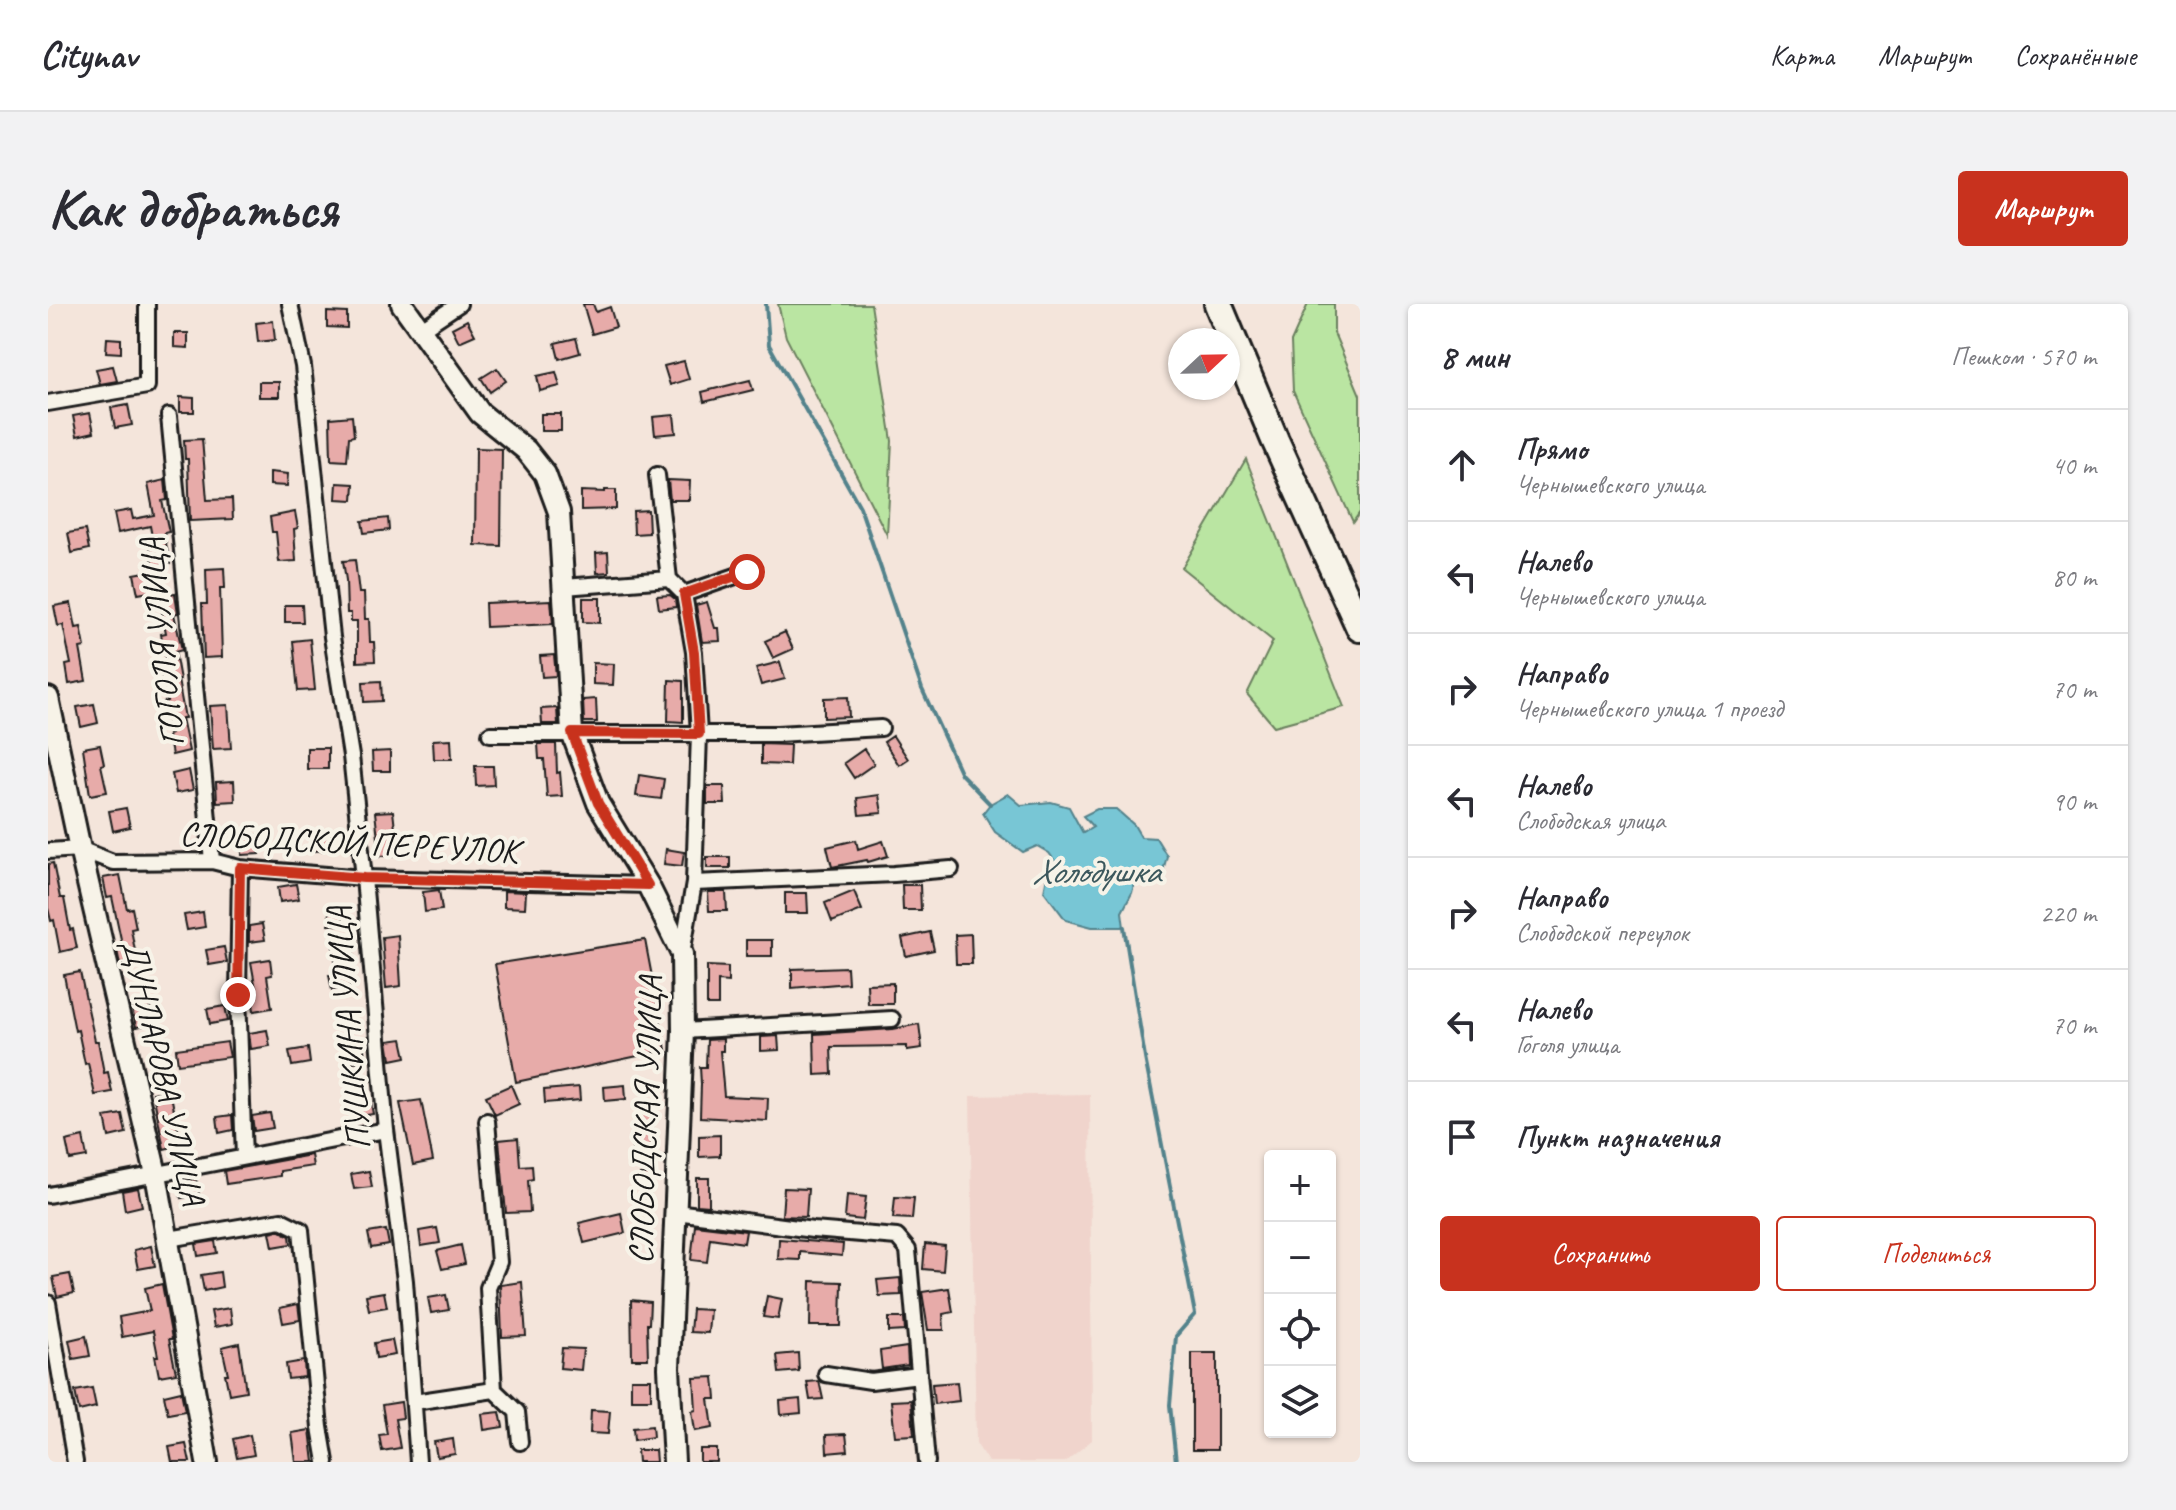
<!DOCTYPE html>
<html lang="ru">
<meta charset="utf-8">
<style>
:root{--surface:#fff;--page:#f2f2f3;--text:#2b2b33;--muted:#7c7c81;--line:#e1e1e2;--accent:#c8321e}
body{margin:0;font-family:Caveat,sans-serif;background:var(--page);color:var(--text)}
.controls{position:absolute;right:24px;bottom:24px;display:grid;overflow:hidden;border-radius:8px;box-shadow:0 2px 6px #0004}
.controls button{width:72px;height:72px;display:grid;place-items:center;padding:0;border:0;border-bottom:2px solid var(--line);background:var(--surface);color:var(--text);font:40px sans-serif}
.compass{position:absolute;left:1120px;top:24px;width:72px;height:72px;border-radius:50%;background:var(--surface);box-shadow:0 2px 6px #0004;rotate:68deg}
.stop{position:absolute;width:24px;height:24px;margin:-18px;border:6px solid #c8321e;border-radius:50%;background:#fff}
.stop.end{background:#c8321e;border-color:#fff;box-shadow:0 2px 8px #0008}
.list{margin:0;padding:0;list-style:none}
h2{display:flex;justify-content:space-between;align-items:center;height:104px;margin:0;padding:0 32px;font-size:34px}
h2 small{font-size:26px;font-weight:400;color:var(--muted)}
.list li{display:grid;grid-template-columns:52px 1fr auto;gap:24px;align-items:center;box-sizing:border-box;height:112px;padding:0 32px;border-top:2px solid var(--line)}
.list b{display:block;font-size:30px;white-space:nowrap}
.list p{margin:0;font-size:26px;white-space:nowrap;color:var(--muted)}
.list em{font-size:26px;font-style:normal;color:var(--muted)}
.actions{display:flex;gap:16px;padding:24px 32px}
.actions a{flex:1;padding:18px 0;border:2px solid var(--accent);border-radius:8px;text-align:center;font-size:28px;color:var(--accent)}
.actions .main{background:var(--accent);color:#fff}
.icon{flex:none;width:44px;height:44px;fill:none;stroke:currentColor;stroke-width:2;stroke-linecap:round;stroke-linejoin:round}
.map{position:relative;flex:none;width:1312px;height:1158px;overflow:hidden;border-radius:8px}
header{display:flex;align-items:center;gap:48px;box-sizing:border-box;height:112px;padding:0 40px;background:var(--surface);border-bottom:2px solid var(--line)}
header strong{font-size:38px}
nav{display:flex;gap:44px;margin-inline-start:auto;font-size:28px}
.intro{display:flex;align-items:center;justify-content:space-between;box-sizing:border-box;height:192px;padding:0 48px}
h1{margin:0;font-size:56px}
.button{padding:20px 36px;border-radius:8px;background:var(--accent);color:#fff;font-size:28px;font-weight:700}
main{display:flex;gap:48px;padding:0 48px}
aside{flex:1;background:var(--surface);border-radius:8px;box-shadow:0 2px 6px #0004}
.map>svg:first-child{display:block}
.built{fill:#f0d4cc}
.green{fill:#bae5a2;stroke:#6b805f;stroke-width:2}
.water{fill:#78c6d5;stroke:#53828b;stroke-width:2}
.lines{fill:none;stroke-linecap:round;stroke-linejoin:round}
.stream{stroke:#53828b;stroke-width:4}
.building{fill:#e7aba9;stroke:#1c1c1c;stroke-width:2}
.street-casing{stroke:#1c1c1c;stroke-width:20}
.secondary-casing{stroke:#1c1c1c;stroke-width:26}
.highway-casing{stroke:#1c1c1c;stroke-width:32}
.street{stroke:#f7f3e8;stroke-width:14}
.secondary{stroke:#f7f3e8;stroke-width:20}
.highway{stroke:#f7f3e8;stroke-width:26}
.route{stroke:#c8321e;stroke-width:10}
.labels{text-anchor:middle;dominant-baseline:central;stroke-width:8;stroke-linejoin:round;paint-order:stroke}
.street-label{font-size:34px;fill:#1c1c1c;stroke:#f7f3e8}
.water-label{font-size:36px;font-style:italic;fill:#3c585d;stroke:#f7f3e8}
</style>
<header>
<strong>Citynav</strong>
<nav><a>Карта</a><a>Маршрут</a><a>Сохранённые</a></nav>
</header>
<div class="intro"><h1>Как добраться</h1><a class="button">Маршрут</a></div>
<main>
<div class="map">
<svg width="1312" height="1158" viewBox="0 0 1312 1158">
<rect width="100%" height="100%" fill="#f4e5db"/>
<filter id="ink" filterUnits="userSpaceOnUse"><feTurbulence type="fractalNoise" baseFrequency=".0125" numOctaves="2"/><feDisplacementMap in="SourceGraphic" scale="16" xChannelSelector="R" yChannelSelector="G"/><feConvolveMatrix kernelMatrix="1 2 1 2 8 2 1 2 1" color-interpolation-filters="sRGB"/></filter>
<g filter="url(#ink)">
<path class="built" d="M1042,790L1044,1136L1017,1158H940L928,1139L922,792Z"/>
<path class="green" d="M730,0H823L844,137L839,231L738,33Z
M1260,0H1286V29L1312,91V208L1305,218L1245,87L1243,38Z
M1198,155L1296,403L1226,422L1199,390L1225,337L1134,264Z"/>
<path class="water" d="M960,490L973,501L1003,498L1021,503L1035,529L1045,523L1035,512L1049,505H1068L1086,521L1093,533L1108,534L1119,552L1115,567L1088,572L1084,589L1074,608L1076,623H1044L1018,616L996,587L999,572L1009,560L1001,549L989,542L975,548L947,528L935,509L942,500Z"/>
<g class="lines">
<path class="stream" d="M718,0L721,41L812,203L874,385L913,470L942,500
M1076,623L1097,754L1147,1010L1128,1032L1122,1101L1128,1158"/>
</g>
<path class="building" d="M535,0H545L548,8L562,3L568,23L544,30Z
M279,8L299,9V24L279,23Z
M419,16L427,31L411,38L404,24Z
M225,17L227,36L210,38L208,19Z
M126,29H140V44L126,43Z
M59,34L73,35V49L58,48Z
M528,34L532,49L511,55L507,39Z
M636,57L641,75L622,81L616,62Z
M65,62L69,77L52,80L48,65Z
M449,64L458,77L442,88L433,74Z
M508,68L512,82L492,87L489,72Z
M702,76L705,86L656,98L654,88Z
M211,78H231V93H211Z
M132,93L146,94V108H132Z
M80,101L84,121L67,124L63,104Z
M42,109L46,128L29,132L25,112Z
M493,110H513V127H493Z
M626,111L628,129L607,131L605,113Z
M304,112L306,132L301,133L299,157L283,156L282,114Z
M154,135L159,196L184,195L185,215L142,217L140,155H137L136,136Z
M428,144L454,145L453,242L427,241Z
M222,168L240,170L239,182L222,181Z
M117,176L119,196L114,197L121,228L116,229L122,260L105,264L102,244L106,243L102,222L70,229L66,209L83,206L85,215L106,211L100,180Z
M620,176L642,177L641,196H622Z
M289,179L306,180L305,196L288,195Z
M557,186H568V205L533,206V187L557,188Z
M600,206L601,229L586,230L585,207Z
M247,208L250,224L246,225L248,257L231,258L228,228H224L222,213Z
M340,214L341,226L316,229L314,217Z
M37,226L41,245L24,249L20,229Z
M560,248L561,268L549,269L548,249Z
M307,256L311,289H316L317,315H321L322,338H326L327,357L309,358V317H303V309H299L298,276L295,257Z
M176,264L177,284H172L174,353L156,354L154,300H159L158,265Z
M103,267L107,287L90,290L86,270Z
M127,289L130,309L126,310L134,346L127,348L132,376H130L137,414H134L141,447L124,451L120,431L123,430L116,398L119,397L111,359L118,358L113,330L118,329L111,292Z
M622,291L627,295L628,303L611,305L609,292Z
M535,294H552V319L535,318Z
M503,296L505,320L438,323L437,299Z
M659,298L667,324H671L672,337L654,338L648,301Z
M23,299L28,324L33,323L37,343L32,344L38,377L21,380L18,361L23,360L15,321L10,322L6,302Z
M237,301H254L255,318H237Z
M737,328L745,345L725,354L717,337Z
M262,335L267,386L250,387L245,337Z
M506,351L508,372L494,373L492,352Z
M732,358L737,375L713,381L708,364Z
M545,359L566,360L565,381L545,380Z
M621,376L635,377V418L620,417Z
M333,377L334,397L316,398L315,378Z
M800,393L801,413L776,414V394Z
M548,395L549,418H536L535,396Z
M46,400L50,419L33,423L29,403Z
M180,401L183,444L165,445L162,402Z
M509,404L510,420H494L493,405Z
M845,432L860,455L851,461L836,438Z
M403,435L404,455H386L385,436Z
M490,440H508L509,469L512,468L514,492L499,493L496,455H491Z
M713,440L742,441L741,461L713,460Z
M52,441L56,460L53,461L59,488L42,491L35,444Z
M259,444H280V465H259Z
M816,445L826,460L806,474L796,459Z
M342,447V467H325L324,448Z
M427,462H445L446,481L428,482Z
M141,466L145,486L128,489L124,470Z
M591,471L616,475L613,495L588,492Z
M186,477L187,497L169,498L168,478Z
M659,482H676L677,500H659Z
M831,491L834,509L811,511L809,494Z
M78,504L82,523L65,527L61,507Z
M345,507L350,551L332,552L327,508Z
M282,526L283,546L265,547L264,527Z
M194,531H211L212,550L194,551Z
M808,536L810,545L835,537L840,552L820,558L819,556L784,563L779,543Z
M618,545L636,548L634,562L616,560Z
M659,553H682V564H659Z
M5,559L12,594H16L22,626L25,625L29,644L12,648L6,616L3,617L0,604V560Z
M72,571L79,605L84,604L88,624L83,625L89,658L72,661L68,641L74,640L64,593L59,594L55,574Z
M248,580L251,595L232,598L230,583Z
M854,581H872L873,606H855Z
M391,586L394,606L377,608L375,588Z
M456,587L478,588L477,604L456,603Z
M806,587L814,606L784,618L777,599Z
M660,588H678L679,607H661Z
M737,589H759L760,609H737Z
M281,601L295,602V621H281Z
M155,608L157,623L139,626L136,611Z
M214,620L217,636L201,638V622Z
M882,628L886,646L858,652L854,634Z
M923,630L924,660H908L907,631Z
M350,631L353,682L338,684L334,633Z
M597,636L618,746L468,778L447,660Z
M698,636H724V652H698Z
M303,639L306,654L297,655L302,683L284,686L281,671L289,670L285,642Z
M176,643L179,658L161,661L158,646Z
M222,655L224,671L219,672L224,704L206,707L204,691H209L203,658Z
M659,662L680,663V678L670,677V701H659Z
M799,663L800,679L744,684V665Z
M32,668L47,737H50L56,769L60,768L64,788L47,791L40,759L37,760L30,726L27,727L16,671Z
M845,679V700H820L819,680Z
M101,700L105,720L88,723L84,704Z
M177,702L180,717L162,720L159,705Z
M871,720L874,744L859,746V742L783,743L784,770L767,771L766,730L845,725Z
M219,726L222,742L203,745L201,729Z
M730,732L731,746L713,747V733Z
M354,735L358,753L343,756L340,737Z
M675,735V747H672L676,792L720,794L719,817L652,813L653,780L652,763H658L659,736Z
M179,738L182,753L130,760L128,745Z
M315,741L318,756L299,759L297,744Z
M260,744L262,759L244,762L241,747Z
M463,781L471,800L447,811L438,792Z
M577,781L578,795L557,797L556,783Z
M531,783L532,796L497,799L496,786Z
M122,786L133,841L116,845L105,789Z
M322,794L325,810L307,813L304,797Z
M373,796L385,857L365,861L352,799Z
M590,800L606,801L605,824H603L604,852L585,853V835H589Z
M222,809L225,824L206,827L204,812Z
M74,810L78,829L61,833L57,813Z
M184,811L185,826L171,829L169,813Z
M672,831V852L651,853V832Z
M35,833L39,853L22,856L18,837Z
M470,834L472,862L484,861L485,875L480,876L482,908L458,909L451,836Z
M263,851L265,862L232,867V872L178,880L176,867Z
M321,867L324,883L306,885L303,870Z
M592,871H602V894L592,893Z
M649,874H661V902L649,901Z
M148,875L151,891L133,894L130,878Z
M90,884L94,902L77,906L74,887Z
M736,884L760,885L758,913L734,912Z
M799,891L818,893L815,916L797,914Z
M847,893L866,894L864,915L845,914Z
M573,909L577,929L536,939L531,919Z
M647,921L698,927L696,939L662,934L659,958L643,956Z
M389,924L392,939L373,942L371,927Z
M231,926L242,932L243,940L225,943L222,928Z
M338,926L341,941L323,944L320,929Z
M731,935L795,940L794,952L752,948V956L730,955Z
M167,937L169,949L150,952L148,940Z
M877,940L897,942L895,967L875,965Z
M413,941L417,960L394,965L389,947Z
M103,942L107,962L90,965L86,946Z
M172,968L174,983L156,987L153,971Z
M22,970L26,989L9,993L5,973Z
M852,974L853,991L831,992L829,976Z
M763,977L794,978L793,1022H762Z
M474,978L478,1032L454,1033L452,981Z
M114,980L124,1035H121L128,1069L111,1072L107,1052H110L105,1027L74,1033L71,1013L102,1007L97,984Z
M901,984L905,1008L895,1010L896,1026H880L874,988Z
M336,988L339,1003L321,1006L318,991Z
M398,991L401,1006L383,1009L380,994Z
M719,992L734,995L730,1015L715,1013Z
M583,996L602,998L601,1020H599L600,1055H584Z
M250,1000L252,1016L235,1019L232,1004Z
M182,1004L184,1020L166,1023L163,1007Z
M644,1005L662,1006L660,1029L642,1028Z
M841,1014H856L857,1027L841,1028Z
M38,1032L42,1052L25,1055L21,1036Z
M344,1036L347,1051L328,1054L326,1039Z
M191,1039L198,1087L181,1090L177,1070H180L174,1043Z
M859,1043L860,1061L834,1065L832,1047Z
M514,1044L535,1045L533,1066L512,1064Z
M750,1049L751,1067L731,1069L729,1051Z
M1144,1049H1169V1146H1144Z
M256,1057L257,1073L240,1075L238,1060Z
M666,1073L668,1095H661L665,1124L647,1127L644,1107L648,1106L646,1074Z
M583,1075H603V1095H583Z
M771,1077L775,1095L762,1096L759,1078Z
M909,1078L911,1097L886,1100L884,1080Z
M44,1084L48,1103L31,1107L27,1087Z
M133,1087L137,1107L120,1110L116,1091Z
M752,1095L753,1109L733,1111L732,1097Z
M863,1096L866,1131L847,1132L843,1097Z
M353,1098L355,1114L347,1115L352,1144L334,1147L331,1131L339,1130L334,1101Z
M543,1106L562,1107L560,1130L542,1129Z
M452,1108L455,1123L436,1126L434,1110Z
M604,1122L605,1133L586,1136L585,1124Z
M262,1126L266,1158H248L244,1129Z
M798,1130L800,1147L779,1149L778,1131Z
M202,1131L206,1151L189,1154L185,1135Z
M405,1135L407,1150L389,1153L386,1138Z
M138,1140L142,1158H124L121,1143Z
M652,1145H669V1158H652Z
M589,1146H607L608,1158H590Z"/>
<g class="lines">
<g class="street-casing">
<path id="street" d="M242,0L255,62L284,333L303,452L316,574L338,826L357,977L370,1158
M372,26L411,0
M0,99L99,82V0
M121,112L164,557
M609,171L621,275
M516,283L621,275L636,290L699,268
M442,430H729L833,424
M0,547L32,545L65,558L164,557L192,564L316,574L600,581
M192,564L190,691L196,853
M646,579L846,570L903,565
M634,650L646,579L651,430L646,348L636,290
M635,727L844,715
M439,817L451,958L440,984L446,1086L469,1108L472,1138
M0,891L338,826
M628,908L765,926L849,933L860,946L879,1158
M121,935L233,916L253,926L272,1123L278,1158
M0,999L27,1158
M778,1070L823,1077L871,1071
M366,1098L446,1086"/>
</g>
<g class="secondary-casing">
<path id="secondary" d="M354,0L432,109L478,146L497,170L511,208L524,429L550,499L600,581L634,650L635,727L621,1064L626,1158
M0,394L32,545L108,870L159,1158"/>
</g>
<g class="highway-casing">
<path id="highway" d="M1170,0L1227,136L1312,324"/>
</g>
<use href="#street" class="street"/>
<use href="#secondary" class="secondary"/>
<use href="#highway" class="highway"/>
</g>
</g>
<g class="lines" filter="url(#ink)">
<path class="route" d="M190,691L192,564L316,574L600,581L550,499L524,429L651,430L646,348L636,290L699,268"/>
</g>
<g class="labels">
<g class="street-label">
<text transform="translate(113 338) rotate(-96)">ГОГОЛЯ УЛИЦА</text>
<text transform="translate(301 538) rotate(3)">СЛОБОДСКОЙ ПЕРЕУЛОК</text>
<text transform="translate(300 724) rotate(-95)">ПУШКИНА УЛИЦА</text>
<text transform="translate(116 768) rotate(77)">ДУНЛАРОВА УЛИЦА</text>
<text transform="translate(597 816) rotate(-88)">СЛОБОДСКАЯ УЛИЦА</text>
</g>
<g class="water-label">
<text x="1048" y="567">Холодушка</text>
</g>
</g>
</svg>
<div class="controls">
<button>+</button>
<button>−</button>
<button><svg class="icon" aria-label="locate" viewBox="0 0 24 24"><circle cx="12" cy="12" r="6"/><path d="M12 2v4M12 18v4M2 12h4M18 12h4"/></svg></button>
<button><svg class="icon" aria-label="layers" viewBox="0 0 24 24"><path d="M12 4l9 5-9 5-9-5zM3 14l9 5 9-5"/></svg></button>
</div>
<svg class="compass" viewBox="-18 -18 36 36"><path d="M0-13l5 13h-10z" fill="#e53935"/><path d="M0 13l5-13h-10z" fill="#7c7c81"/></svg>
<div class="stop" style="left:699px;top:268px"></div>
<div class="stop end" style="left:190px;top:691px"></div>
</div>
<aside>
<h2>8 мин<small>Пешком · 570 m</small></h2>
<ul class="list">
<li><svg class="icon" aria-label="ahead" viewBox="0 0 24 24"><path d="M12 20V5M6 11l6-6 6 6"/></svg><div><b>Прямо</b><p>Чернышевского улица</p></div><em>40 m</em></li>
<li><svg class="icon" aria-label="left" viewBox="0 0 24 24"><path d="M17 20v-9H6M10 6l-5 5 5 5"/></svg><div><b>Налево</b><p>Чернышевского улица</p></div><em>80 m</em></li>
<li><svg class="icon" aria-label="right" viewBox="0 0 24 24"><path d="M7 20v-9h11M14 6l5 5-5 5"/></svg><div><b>Направо</b><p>Чернышевского улица 1 проезд</p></div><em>70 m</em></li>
<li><svg class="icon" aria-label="left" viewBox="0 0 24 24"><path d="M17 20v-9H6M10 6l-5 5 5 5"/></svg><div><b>Налево</b><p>Слободская улица</p></div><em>90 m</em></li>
<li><svg class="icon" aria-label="right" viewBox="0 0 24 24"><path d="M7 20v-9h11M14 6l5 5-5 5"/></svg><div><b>Направо</b><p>Слободской переулок</p></div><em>220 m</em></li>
<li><svg class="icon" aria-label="left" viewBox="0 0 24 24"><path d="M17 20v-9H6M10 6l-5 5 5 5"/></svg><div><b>Налево</b><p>Гоголя улица</p></div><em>70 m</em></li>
<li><svg class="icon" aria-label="arrive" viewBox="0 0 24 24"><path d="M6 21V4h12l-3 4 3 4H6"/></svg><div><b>Пункт назначения</b></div></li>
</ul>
<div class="actions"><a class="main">Сохранить</a><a>Поделиться</a></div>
</aside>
</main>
